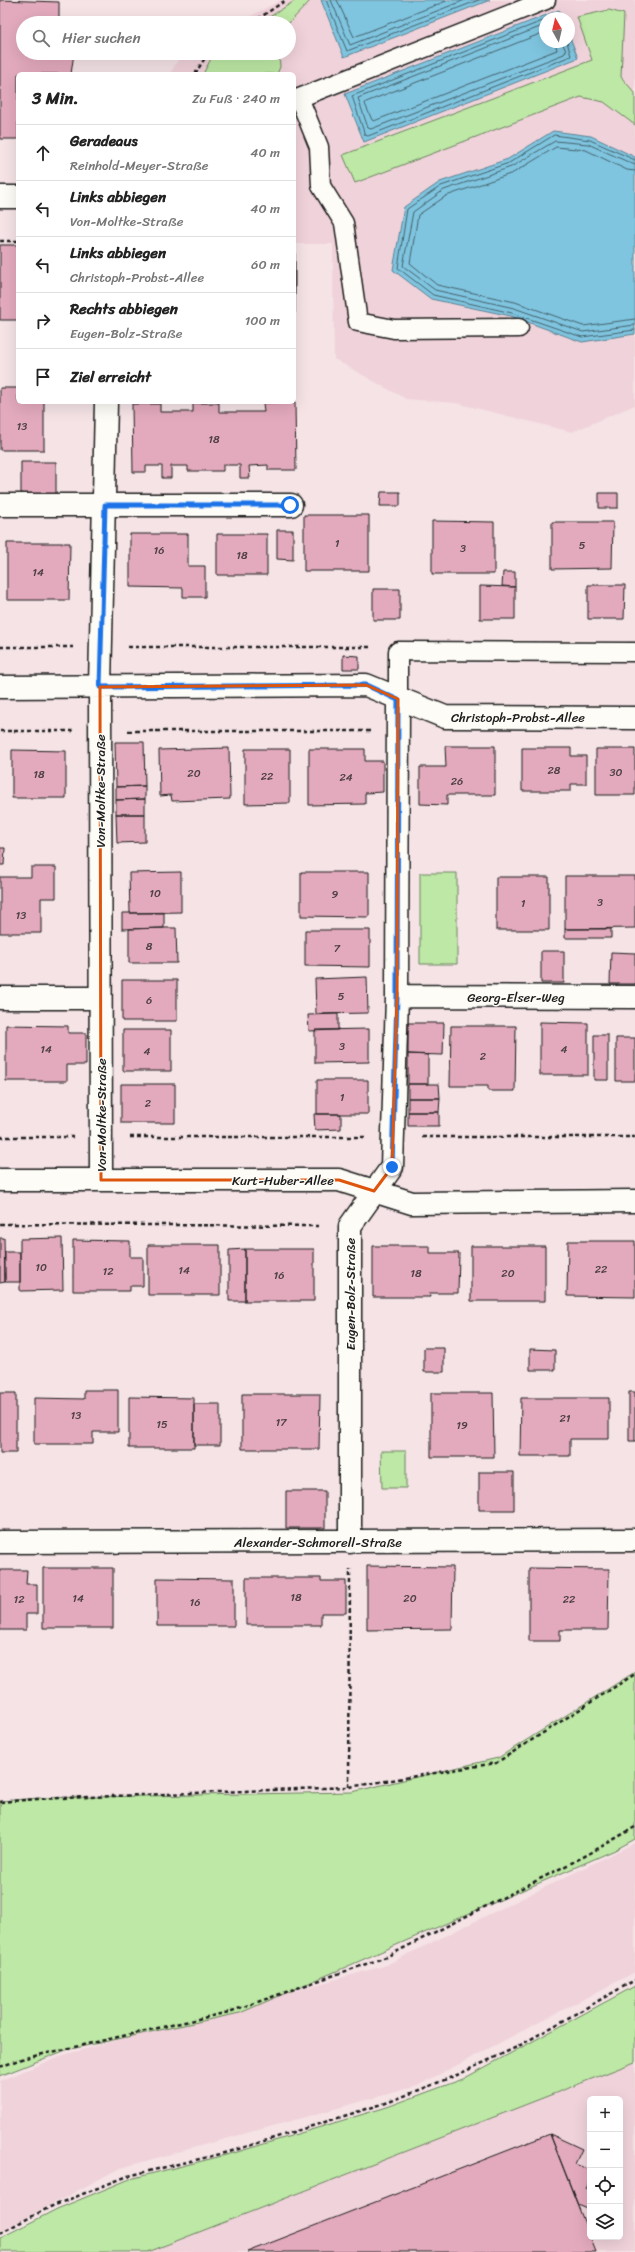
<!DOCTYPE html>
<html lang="de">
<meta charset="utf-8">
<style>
:root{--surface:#fff;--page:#f6f6f6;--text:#222;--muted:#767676;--line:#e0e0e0}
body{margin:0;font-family:Sriracha,sans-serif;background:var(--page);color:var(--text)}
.controls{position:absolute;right:12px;bottom:12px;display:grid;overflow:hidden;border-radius:6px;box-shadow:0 4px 16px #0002}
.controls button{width:36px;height:36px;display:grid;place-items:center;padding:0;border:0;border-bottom:1px solid var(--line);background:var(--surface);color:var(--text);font:20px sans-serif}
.compass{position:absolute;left:539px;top:12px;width:36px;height:36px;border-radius:50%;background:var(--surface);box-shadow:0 4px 16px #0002;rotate:352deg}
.stop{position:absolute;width:12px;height:12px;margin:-9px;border:3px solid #1a73e8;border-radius:50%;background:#fff}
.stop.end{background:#1a73e8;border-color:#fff;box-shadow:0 1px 4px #0008}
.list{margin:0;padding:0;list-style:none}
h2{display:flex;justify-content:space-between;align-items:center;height:52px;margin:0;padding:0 16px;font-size:17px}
h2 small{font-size:13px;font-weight:400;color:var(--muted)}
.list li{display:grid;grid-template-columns:26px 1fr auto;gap:12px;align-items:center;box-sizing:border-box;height:56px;padding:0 16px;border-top:1px solid var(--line)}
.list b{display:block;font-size:15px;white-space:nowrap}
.list p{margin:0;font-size:13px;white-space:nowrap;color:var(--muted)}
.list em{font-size:13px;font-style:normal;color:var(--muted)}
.icon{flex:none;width:22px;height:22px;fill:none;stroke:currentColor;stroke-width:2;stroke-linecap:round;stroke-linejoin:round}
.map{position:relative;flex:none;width:635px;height:2252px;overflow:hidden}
.search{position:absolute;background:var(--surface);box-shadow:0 4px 16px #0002;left:16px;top:16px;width:280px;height:44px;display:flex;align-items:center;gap:10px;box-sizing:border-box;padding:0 14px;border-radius:22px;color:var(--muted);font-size:15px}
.panel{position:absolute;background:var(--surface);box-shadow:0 4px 16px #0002;left:16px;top:72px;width:280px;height:332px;border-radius:6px}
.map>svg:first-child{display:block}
.built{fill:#f0d2da;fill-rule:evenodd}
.green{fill:#bde8a5;stroke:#6c8260}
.water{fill:#7fc5e0;stroke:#578192}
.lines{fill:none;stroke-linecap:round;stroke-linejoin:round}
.shore{stroke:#44606a;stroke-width:1}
.building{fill:#e3aabd;stroke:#1c1c1c}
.lane-casing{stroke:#1c1c1c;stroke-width:21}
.street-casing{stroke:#1c1c1c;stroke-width:25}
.path{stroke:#1c1c1c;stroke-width:2.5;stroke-dasharray:4 3;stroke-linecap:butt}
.lane{stroke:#fdfcf7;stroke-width:18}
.street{stroke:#fdfcf7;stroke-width:22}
.route{stroke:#1a73e8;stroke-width:5}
.marked{fill:none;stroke:#de560d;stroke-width:3;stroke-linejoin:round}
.labels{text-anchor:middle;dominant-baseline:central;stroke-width:3;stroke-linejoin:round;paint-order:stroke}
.number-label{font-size:11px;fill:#4e4044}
.street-label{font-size:13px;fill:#1c1c1c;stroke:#fdfcf7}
</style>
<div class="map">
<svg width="635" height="2252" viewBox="0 0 635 2252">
<rect width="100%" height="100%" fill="#f5e3e6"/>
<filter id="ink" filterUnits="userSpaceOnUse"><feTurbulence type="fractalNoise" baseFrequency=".025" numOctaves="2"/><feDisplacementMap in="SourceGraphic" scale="8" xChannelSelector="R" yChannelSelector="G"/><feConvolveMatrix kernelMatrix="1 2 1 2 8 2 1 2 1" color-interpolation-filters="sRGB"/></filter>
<g filter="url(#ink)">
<path class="built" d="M281,0H635V405L572,432L456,403L406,399L334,359L333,244H294V74H170L182,53H289V23H238ZM545,18H569V42H545Z
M635,1843V1972L417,2086L120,2168L0,2232V2081L60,2056L384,1966Z
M635,2062V2252H148ZM590,2099H620V2237H590Z"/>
<path class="green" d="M296,0H311L289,23H260Z
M609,10L624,14L621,77L635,93V125L604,102L581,97L355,183L343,155L592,60L577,17Z
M214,53H279L280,67L277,74H203Z
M420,873H457V964H420Z
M381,1451H406V1488H382Z
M635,1672V1839L615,1850L240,2013L66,2050L0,2076V1801L39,1798L352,1792L498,1758Z
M635,1986V2062L148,2252H0V2238L57,2209L130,2179L234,2153L387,2107L463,2079Z"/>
<path class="water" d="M321,0H490L344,57Z
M559,10L562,18H545V42H569V35L578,58L364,142L345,94Z
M553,131L591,136L635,157V334L582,342L511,316L431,299L393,270L404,207L440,182L508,159Z"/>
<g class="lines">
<path class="shore" d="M326,0L347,51L479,0
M331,0L350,45L465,0
M337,0L354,37L449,0
M545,20L352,96L365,135L368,136L571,56L567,42
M545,25L358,98L368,128L371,129L564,54L566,51L562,42
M545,32L366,102L365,104L372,120L374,121L557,50L555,42
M635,160L590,140L554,135L509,163L441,186L407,209L398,268L433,295L512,313L582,337L635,330
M635,165L588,144L555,141L511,167L444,190L413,212L403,266L435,290L514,308L583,332L635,325
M635,171L627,170L586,150L556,147L513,173L446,196L418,215L410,263L437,285L515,302L583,326L635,319"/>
</g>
<path class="building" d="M0,0L59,2V23H23V53H74L71,74H18V139H0Z
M294,244H295V313H294Z
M0,245H18V320H0Z
M0,388H18V402H44V450H0Z
M295,402L296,470H268V465L249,466L250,478H240V465H223V471H188V466H171V478H162V466H146V472H133L132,404H160V412H193V403H219V412H264L263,403Z
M21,462H56V494H21Z
M381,492H400V506H380Z
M599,493H618V508H599Z
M304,515H369V571H304Z
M432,521L494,522V574H432Z
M552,522H613L612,568L552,569Z
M277,530H293V560L277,559Z
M130,534H188V566H205V597H183V588L130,587Z
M217,534H267V575H217Z
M7,543H70L69,600H7Z
M503,572H515V587L502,586Z
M588,585H625L624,619H588Z
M480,586L515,587V619H480Z
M373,589H400V620H373Z
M343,655L359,656V669H343Z
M115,742H144L145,786L116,787Z
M445,746H495V795H447V805L420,804V767H446Z
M229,748L230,799L172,801L171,795L160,796L159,750Z
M522,748H571V756H586V784H571V791H522Z
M245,749H290V803L245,804Z
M309,749H365V761H383V792L365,793V804L309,805Z
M596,749H635V795H596Z
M12,750L66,751V798H12Z
M145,786V799L116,800V787Z
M145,799V814H116V800Z
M116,814H145V842L117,843Z
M0,848H5L4,865H0Z
M31,867H56V898H41V933H0V877H31Z
M181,872V912L130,913L129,873Z
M301,872H369V917L301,916Z
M565,876H635V928L565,929Z
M496,877H549V930H496Z
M122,913H164V928L122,929Z
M164,928H176L177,963H129V929Z
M565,929H611V938H565Z
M305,930H370V967L305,966Z
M541,951H564V983H541Z
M611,952L635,953V984H610Z
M367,977L368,1013L316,1014L315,979Z
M122,980H177V1021H122Z
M338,1014V1030L309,1031L308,1015Z
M540,1022L588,1023V1075H540Z
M408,1023H444L443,1055L408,1054Z
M6,1025L68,1026V1033H86V1065H67V1081H6Z
M451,1026H516L515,1091H488V1086H450Z
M369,1029V1062L315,1063V1030Z
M123,1030H171V1071H123Z
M594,1035H608V1080H594Z
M616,1038H635V1081H616Z
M408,1054L428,1055V1084H408Z
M317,1080H368V1114H317Z
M121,1084H175V1123H121Z
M408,1084H439L440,1098H408Z
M408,1098H440L439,1112H408Z
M408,1112H439V1126H408Z
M314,1114H341V1129L315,1130Z
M0,1238H4L5,1282L0,1283Z
M62,1238L63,1290L20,1291V1239Z
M73,1240L130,1241V1257H143V1286H130V1291H73Z
M568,1241H635V1297L567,1296Z
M148,1245H220V1295H148Z
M373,1246H430V1253H459L458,1293H430V1297H373Z
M471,1246H545V1301H471Z
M245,1249V1301H229V1250Z
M245,1249H314V1301H245Z
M5,1252H20V1282H5Z
M424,1348H444V1372H424Z
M530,1349L555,1350V1370H530Z
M84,1390H118V1432H93V1444H34V1398L84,1399Z
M629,1392H635V1441H629Z
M0,1393H16V1453H0Z
M431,1393H493L494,1457H431Z
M242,1394H320L319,1449H242Z
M129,1397L194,1398V1448H129Z
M521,1398H609V1439H570V1456H520Z
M194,1404H220V1445H194Z
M479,1472H514V1510H479Z
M286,1491H325V1528H286Z
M367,1566L453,1567L452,1629L367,1630Z
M43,1568H113V1628H43Z
M529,1568L609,1569L608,1630H560V1641H529Z
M0,1570H27L26,1584H37V1614H26V1630H0Z
M157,1578L234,1579V1626H157Z
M246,1578H321V1581H346V1613H321V1625H246Z
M550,2134L582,2149L575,2164L590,2170V2180L586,2189L590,2191V2210L578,2205Z
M550,2134L596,2252H247Z"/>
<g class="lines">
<g class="lane-casing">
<path id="lane" d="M299,98L319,147L321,186L344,223L358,322L394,329L519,328
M294,100L546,0
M398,699V651L635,652"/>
</g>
<g class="street-casing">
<path id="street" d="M0,197H18
M0,505H291
M0,687L366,685L445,717L635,718
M397,996L635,997
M0,998H100
M0,1180H339L412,1203L635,1201
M101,1180L100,687L106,402
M0,1542L635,1540
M350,1542V1226L392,1167L397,996L398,699"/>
</g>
<path class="path" d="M252,23L286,0
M195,74L208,53
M0,241H18
M0,647H73
M128,647H373
M0,731H73
M128,731H371
M0,1137H73
M130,1137H365
M422,1137H635
M0,1224L321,1226
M349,1787L350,1569
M0,1802L37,1799L349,1787L496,1763L635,1674
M0,2067L21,2059L229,2012L386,1957L587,1855L635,1827
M0,2233L50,2207L128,2176L229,2152L389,2102L457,2075L517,2047L635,1980"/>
<use href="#lane" class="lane"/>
<use href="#street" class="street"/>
</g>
</g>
<g class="lines" filter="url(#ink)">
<path class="route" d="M290,505H105L100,687L366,685L398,700L397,996L392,1167"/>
</g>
<path class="marked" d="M366,685L398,699L397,996L392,1167L374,1191L339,1180H101L100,687Z"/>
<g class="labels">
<g class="number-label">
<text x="22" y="426">13</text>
<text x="214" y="439">18</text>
<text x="337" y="543">1</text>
<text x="582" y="545">5</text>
<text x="463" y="548">3</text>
<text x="159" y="550">16</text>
<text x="242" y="555">18</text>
<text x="38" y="572">14</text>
<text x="554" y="770">28</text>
<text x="616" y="772">30</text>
<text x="194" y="773">20</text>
<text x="39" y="774">18</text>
<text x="267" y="776">22</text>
<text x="346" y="777">24</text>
<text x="457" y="781">26</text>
<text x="155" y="893">10</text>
<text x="335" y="894">9</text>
<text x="600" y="902">3</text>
<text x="523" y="903">1</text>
<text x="21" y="915">13</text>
<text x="149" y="946">8</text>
<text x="337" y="948">7</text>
<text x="341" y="996">5</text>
<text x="149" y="1000">6</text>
<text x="342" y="1046">3</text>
<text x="46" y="1049">14</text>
<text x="564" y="1049">4</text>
<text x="147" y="1051">4</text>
<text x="483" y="1056">2</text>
<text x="342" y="1097">1</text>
<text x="148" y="1103">2</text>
<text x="41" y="1267">10</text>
<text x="601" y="1269">22</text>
<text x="184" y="1270">14</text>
<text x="108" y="1271">12</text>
<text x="416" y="1273">18</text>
<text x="508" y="1273">20</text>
<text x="279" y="1275">16</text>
<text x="76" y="1415">13</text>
<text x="565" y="1418">21</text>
<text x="281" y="1422">17</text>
<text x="162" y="1424">15</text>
<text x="462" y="1425">19</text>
<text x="296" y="1597">18</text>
<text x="78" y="1598">14</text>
<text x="410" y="1598">20</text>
<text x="19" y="1599">12</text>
<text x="569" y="1599">22</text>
<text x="195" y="1602">16</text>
</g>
<g class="street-label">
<text x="518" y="717">Christoph-Probst-Allee</text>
<text transform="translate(100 791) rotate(-90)">Von-Moltke-Straße</text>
<text x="516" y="997">Georg-Elser-Weg</text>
<text transform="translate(101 1115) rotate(-90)">Von-Moltke-Straße</text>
<text x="283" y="1180">Kurt-Huber-Allee</text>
<text transform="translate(350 1294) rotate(-90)">Eugen-Bolz-Straße</text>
<text x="318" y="1542">Alexander-Schmorell-Straße</text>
</g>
</g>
</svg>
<div class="controls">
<button>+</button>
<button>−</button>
<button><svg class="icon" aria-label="locate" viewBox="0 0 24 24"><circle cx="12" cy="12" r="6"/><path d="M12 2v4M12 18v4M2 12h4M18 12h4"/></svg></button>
<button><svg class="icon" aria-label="layers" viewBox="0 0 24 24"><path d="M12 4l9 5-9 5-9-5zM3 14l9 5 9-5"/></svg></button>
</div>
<svg class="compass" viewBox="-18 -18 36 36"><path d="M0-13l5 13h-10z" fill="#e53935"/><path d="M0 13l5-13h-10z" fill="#767676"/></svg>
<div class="stop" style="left:290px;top:505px"></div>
<div class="stop end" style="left:392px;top:1167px"></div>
<div class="search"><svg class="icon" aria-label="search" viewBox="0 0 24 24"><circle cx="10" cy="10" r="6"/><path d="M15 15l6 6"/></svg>Hier suchen</div>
<section class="panel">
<h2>3 Min.<small>Zu Fuß · 240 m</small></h2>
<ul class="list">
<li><svg class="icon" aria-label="ahead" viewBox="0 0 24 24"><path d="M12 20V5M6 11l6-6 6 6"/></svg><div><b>Geradeaus</b><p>Reinhold-Meyer-Straße</p></div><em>40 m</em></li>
<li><svg class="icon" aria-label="left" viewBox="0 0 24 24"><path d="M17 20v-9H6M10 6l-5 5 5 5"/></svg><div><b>Links abbiegen</b><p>Von-Moltke-Straße</p></div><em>40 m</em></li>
<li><svg class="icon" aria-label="left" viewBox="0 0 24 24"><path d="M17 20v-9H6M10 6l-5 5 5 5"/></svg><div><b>Links abbiegen</b><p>Christoph-Probst-Allee</p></div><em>60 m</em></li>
<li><svg class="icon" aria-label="right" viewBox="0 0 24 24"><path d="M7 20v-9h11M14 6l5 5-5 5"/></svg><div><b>Rechts abbiegen</b><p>Eugen-Bolz-Straße</p></div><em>100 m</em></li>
<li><svg class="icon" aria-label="arrive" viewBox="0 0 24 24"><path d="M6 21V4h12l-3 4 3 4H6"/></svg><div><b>Ziel erreicht</b></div></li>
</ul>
</section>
</div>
